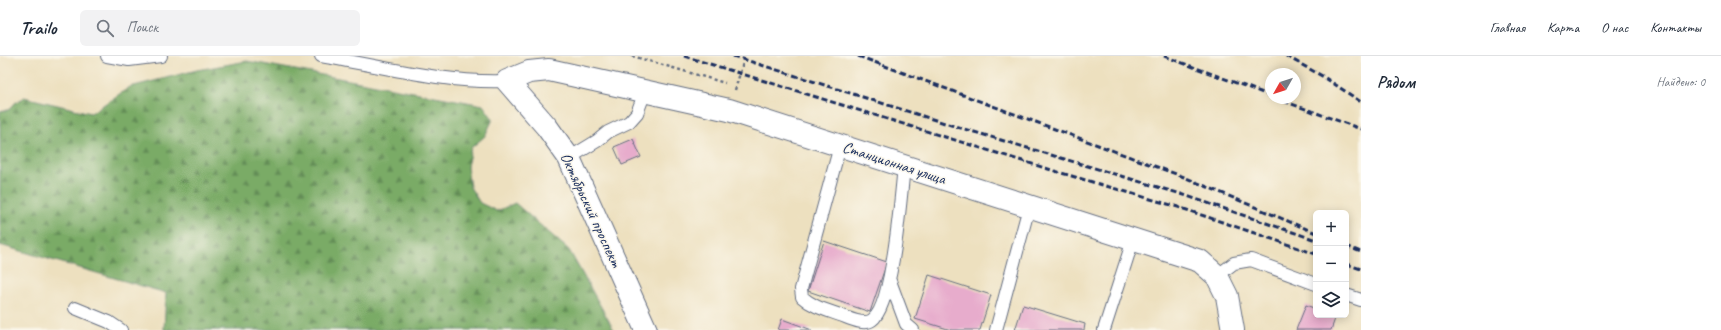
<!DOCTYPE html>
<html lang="ru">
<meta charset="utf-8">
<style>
:root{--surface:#fff;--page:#f2f2f3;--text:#1f2937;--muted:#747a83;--line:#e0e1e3}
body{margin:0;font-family:Caveat,sans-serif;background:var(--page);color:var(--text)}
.controls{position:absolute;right:12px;bottom:12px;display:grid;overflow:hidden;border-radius:6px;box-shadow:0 2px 10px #0003}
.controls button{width:36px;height:36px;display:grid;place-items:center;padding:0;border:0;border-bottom:1px solid var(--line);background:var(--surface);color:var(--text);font:20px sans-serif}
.compass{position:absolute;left:1265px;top:12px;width:36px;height:36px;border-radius:50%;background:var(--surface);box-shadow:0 2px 10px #0003;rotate:231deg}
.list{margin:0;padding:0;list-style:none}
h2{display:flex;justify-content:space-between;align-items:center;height:52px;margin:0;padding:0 16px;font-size:17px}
h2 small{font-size:13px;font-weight:400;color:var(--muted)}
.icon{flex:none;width:22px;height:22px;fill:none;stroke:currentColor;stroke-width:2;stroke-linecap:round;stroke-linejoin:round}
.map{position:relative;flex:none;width:1361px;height:274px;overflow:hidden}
header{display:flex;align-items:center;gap:24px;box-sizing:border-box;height:56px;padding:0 20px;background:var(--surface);border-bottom:1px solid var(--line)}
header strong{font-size:19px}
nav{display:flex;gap:22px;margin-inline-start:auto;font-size:14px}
.search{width:280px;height:36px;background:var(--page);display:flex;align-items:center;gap:10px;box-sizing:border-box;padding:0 14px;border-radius:6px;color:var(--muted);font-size:15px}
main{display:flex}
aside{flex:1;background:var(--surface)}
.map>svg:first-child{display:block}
.forest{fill:url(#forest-firs);stroke:#4a6d62}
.building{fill:#e7accc}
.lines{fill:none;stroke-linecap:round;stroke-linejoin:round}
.lane-casing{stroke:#646d80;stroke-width:14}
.street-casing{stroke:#646d80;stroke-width:24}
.path{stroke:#646d80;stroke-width:2.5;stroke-dasharray:3 3;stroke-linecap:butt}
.lane{stroke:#fff;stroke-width:12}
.street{stroke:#fff;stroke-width:22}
.rail{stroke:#1b2f5e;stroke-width:3;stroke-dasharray:6 3;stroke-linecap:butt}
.labels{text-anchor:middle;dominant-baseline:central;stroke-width:3;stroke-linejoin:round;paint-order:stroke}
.street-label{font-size:16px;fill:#1b2f5e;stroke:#fbf7ec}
</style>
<header>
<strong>Trailo</strong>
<div class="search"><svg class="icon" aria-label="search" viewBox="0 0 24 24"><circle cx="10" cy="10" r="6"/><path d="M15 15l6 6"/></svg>Поиск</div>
<nav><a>Главная</a><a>Карта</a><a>О нас</a><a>Контакты</a></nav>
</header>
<main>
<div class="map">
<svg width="1361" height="274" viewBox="0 0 1361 274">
<defs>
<pattern id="forest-firs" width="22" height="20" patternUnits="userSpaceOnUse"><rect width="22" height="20" fill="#7aab66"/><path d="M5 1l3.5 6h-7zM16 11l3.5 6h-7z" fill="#638c57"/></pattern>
</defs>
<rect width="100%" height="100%" fill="#fbf7ec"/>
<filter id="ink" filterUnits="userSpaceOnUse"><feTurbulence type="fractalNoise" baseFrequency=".025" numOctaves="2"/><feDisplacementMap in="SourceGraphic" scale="8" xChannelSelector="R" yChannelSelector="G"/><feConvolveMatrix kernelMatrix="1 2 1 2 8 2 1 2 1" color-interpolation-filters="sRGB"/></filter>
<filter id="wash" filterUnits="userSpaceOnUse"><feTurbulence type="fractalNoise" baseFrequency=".012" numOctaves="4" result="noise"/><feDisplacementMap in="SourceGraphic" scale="16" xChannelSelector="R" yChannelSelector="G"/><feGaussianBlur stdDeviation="0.9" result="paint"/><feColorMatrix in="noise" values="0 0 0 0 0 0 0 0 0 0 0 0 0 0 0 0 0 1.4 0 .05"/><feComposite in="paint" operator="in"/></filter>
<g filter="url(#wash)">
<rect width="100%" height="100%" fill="#ede0bf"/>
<path class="forest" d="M247,5L483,49L493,63L485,80L471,92L467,111L470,131L480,147L497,155L515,147L569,194L614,274H164L166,237L0,189V55L9,54L15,47L24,41L91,57L130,31L197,14Z"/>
<g id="blocks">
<path class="building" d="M633,83L641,101L622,109L614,91Z
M824,185L887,206L870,256L808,235Z
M929,219L991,239L980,274H951L915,263Z
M1023,249L1085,268L1084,274H1015Z
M1306,249L1316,253V259L1336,260L1331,274H1296Z
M782,263L812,274H778Z"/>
</g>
</g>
<g filter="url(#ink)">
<use href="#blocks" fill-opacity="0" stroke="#646d80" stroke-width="1"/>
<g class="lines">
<g class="lane-casing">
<path id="lane" d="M107,0L129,4L161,0
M321,0C380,10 447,28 507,25
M840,90L801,233L802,241C813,251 826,254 840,259C849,262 863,270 872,264C893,250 901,138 904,110
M569,102L597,85L608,76L629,66L637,57L645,36
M1217,220L1234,207L1251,204L1316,228
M890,225L906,268L913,274
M1346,239L1361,244
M75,252L109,266L121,274
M996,274L1029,151
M1104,274L1133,184"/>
</g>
<g class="street-casing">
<path id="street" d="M646,274L569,102L547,71L507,25L529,16L549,14L729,54L1200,205L1217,220L1227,240L1233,274"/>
</g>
<path class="path" d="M632,0L725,27
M735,34L745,0"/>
<use href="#lane" class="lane"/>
<use href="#street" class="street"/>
<path class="rail" d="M684,0L1058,116L1178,151L1316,198
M733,0L951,69L1181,138L1316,184
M858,0L1184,121L1316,177
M1164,0L1271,40
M1286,0L1324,21L1361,46
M1275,42L1361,73
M1346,190L1361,196
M1346,208L1361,213"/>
</g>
</g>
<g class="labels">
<g class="street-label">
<text transform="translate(894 107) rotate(18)">Станционная улица</text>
<text transform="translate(591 154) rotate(65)">Октябрьский проспект</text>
</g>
</g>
</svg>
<div class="controls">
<button>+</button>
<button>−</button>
<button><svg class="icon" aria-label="layers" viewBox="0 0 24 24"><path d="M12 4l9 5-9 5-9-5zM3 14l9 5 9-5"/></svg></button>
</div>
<svg class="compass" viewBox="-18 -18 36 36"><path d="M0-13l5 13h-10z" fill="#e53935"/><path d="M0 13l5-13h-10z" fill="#747a83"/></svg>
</div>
<aside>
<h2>Рядом<small>Найдено: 0</small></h2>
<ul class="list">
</ul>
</aside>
</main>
